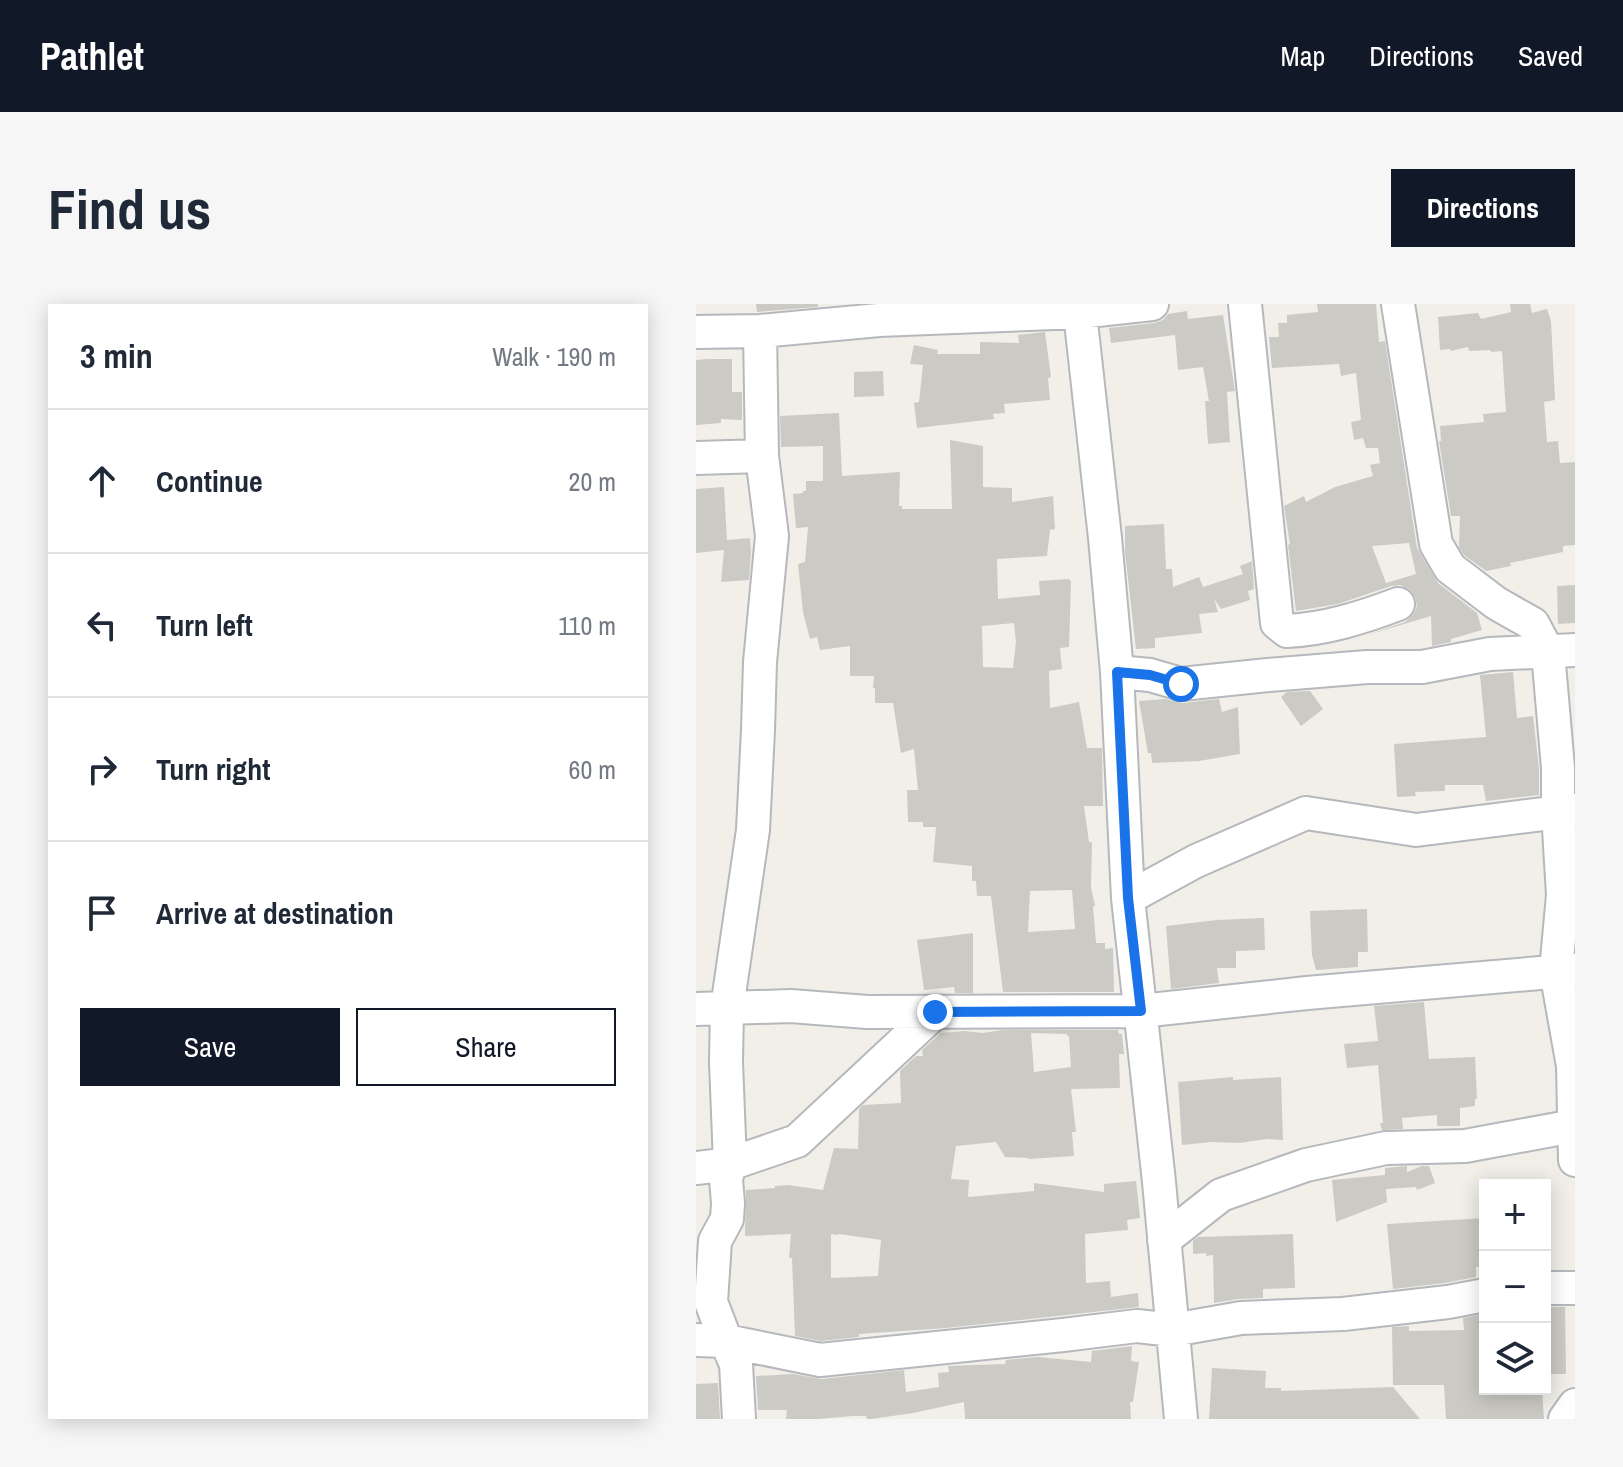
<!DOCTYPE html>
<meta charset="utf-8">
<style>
:root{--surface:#fff;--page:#f6f6f7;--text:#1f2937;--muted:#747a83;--line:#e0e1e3;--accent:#111827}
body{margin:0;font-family:"Archivo Narrow",sans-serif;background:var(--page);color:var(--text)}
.controls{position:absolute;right:24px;bottom:24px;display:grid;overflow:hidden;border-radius:0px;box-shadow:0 4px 20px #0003}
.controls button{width:72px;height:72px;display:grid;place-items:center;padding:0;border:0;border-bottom:2px solid var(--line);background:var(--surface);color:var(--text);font:40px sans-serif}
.stop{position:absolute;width:24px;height:24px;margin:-18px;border:6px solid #1a73e8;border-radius:50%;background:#fff}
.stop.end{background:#1a73e8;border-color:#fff;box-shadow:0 2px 8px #0008}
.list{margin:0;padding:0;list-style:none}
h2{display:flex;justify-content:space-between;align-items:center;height:104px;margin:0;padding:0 32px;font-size:34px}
h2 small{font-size:26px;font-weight:400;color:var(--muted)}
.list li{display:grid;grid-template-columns:52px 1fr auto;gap:24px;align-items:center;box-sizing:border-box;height:144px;padding:0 32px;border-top:2px solid var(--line)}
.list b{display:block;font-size:30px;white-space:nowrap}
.list em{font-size:26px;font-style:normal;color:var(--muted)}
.actions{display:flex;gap:16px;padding:24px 32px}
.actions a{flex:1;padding:18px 0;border:2px solid var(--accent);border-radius:0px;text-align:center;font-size:28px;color:var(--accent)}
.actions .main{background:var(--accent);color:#fff}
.icon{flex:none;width:44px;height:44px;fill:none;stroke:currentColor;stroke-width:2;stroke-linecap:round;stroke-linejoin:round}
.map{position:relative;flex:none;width:879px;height:1115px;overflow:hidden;border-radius:0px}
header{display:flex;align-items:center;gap:48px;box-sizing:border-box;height:112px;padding:0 40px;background:var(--accent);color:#fff}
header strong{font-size:38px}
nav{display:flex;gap:44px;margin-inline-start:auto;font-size:28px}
.intro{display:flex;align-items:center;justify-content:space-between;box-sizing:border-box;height:192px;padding:0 48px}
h1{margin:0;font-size:56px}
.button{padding:20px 36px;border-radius:0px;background:var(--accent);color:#fff;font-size:28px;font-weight:700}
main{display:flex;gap:48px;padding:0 48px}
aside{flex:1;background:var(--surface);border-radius:0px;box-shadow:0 4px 20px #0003}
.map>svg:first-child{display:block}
.building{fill:#cccac5;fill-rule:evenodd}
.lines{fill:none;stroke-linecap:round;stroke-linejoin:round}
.minor-casing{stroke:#b5b8bc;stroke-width:36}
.minor{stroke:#fff;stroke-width:32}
.route{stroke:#1a73e8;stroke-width:10}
</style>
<header>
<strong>Pathlet</strong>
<nav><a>Map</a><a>Directions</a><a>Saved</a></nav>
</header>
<div class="intro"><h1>Find us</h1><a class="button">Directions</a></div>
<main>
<aside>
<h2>3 min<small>Walk · 190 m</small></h2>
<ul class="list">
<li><svg class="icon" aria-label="ahead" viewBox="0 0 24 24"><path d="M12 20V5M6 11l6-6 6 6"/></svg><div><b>Continue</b></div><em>20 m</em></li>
<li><svg class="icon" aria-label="left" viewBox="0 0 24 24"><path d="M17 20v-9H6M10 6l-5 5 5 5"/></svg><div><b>Turn left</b></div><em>110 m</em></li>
<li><svg class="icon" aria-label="right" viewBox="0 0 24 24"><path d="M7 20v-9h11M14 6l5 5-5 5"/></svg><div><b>Turn right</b></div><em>60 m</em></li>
<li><svg class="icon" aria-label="arrive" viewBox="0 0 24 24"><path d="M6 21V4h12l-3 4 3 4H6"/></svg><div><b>Arrive at destination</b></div></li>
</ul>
<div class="actions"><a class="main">Save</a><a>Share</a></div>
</aside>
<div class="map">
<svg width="879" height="1115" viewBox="0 0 879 1115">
<rect width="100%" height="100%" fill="#f1efe8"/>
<path class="building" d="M60,0H122V3L61,8Z
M621,0H680L683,38L689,37L721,244L742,279L781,309L786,326L755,335V338L736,342L735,312L671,331L709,318L717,311L721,302L719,293L713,285L704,281L695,282L642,300L600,307L592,241L594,240L588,202L608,192L610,198L639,183L677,172L674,161L684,159L682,144H670L667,134L658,136L655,118L665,116L660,69L645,72L643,60L576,64L573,33H583L582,19H591V11L622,8ZM713,239L720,270L690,279L676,242Z
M814,0H834L836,9L851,5L855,17L859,96L848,98L851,138L862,137L864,159L879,158V241L867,242V248L814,259L815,262L790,267L768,251L763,243L764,212H755L743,137H745L744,122L788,118L787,110L810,108L806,47L795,48L794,46L773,47L772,43L755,47L754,45L744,46L742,13L782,9L785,15L815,8Z
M491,7L492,15L527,11L539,87L531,88L534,138L512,140L509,97H513L507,63L482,66L479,31L415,39L413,24L458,19L467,16L472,10Z
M349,28L355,73L352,74L354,96L308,100L309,109L297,110L298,115L221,124L218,99L223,98L227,61L214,60L218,41L242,46L241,50H284V38L323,39L322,31Z
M12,55H36V88H46V116L25,115V119L0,121V56Z
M187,67L188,92L158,93V68Z
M143,109L146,172L204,168L203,202H206V205H256L254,136L287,142V183L316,184V198L357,192L359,225L354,226L351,252L301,255L302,295L344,291L343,277L373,275L375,278L373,343L364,344L366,365L353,367L354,404L383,398L391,444H406L407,502H388L393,538H396L395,583L399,602H397L400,639H409V645L417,644L418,688H307L295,592H281L280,577H276V562L237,558L240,523H227V518H212L211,486H222L218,445L205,449L197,399H179V384H177L178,372H154V342L124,346L121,333L114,335L107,308L102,260L109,258L112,223L100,224L97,190L107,189V187H110V177H127V142L85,143L84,112ZM318,319L320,338L317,364L287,363L286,322ZM376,586L379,625L332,628L334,587Z
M28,183L31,236L54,234L55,248L53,276L25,278L28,246L0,249V185Z
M468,220L470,265H476L477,283L503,273L507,283L547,270L544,262L556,257L558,285L552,287L554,296L525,305L518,295L522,308L503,310L506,329L459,334V344L440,345L429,248V222Z
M879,281V319L862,320L861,282Z
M817,368L821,414L837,412L843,465V491L790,497L787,481H749V487L719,488L720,492L701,493L698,440L790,433L784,371Z
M614,387L627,405L605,422L585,393L591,388Z
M469,395L487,399L523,395L526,408L542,403L544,450L503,457L456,459L455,449H452L443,397Z
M671,605L672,648H662V663L620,666L616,651L614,607Z
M568,614L569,646L540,647V664H521L523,679L475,685L470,622L521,616Z
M277,629V689H259L258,683L228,686L221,636Z
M728,698L733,755L779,753L781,795H779V802L764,804V822H741V811L706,814L707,825L686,826L684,819H687L682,761L651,764L648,740L682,737L678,702Z
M306,726H422L423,730H426L428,750H423L424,784L375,785L380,828H376L378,852L332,855L333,854L309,853L300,838L260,842L255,875L273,876L272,893L338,887V879L408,888V880L440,877L444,914L431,916L432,926L389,930L390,979L414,977L415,993L442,989L443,1003L250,1024L163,1030V1033L125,1037L99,1032L96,954H93L95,930L49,932L50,886L79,884V882L92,881L127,886L138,844L162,845L163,805L167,801L205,799L204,767L220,752H227L226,746L245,729L268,727L287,729ZM335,729L371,730V732H373L375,763L338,768ZM135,930L142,931L143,930L185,936L182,972L135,974Z
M537,773V776L585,773L587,836L571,835L543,839L515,838L486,841L482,778Z
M711,862V868L726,862H733L739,879L721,886L720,883L690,885L691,898L640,918L636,876L689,871V875V864Z
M789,914V963H780V973L749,979L697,985L691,920Z
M597,930L599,984L567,985V994L542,995L518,999L517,951L510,952V949L497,950V937L502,933Z
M849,1003H869L870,1070H849Z
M789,1010V1085H846L848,1115H750L748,1081H697L696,1023L713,1022V1027L768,1026L767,1014Z
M436,1042L435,1057L443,1058L437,1098H434L435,1115H269L268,1098L217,1109L175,1115H171L170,1112H156L123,1115H90L91,1106H62L60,1072L97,1070L126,1075L208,1066L210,1088L243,1083L242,1069L253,1068L252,1062L309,1060L310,1056L341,1053L395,1058L396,1047Z
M516,1064L570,1067L569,1084H585V1087L697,1083L724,1115H513Z
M22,1079L24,1115H0V1080Z"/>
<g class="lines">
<g class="minor-casing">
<path id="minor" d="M383,0L409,234L421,368L432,594L463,878L485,1115
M549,0L581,319L591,327C630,325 665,314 702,300
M702,0L740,240L754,264L800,299L837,320L852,348L862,464V508L867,591L860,667L877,762L879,856
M0,28L64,27L183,16L383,8L456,0
M0,154L66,152L64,27
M421,368L454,371L485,380L572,371L671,363H726L794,350L879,346
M432,594L500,557L610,509L720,526L879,506
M0,705L95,702L171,708L445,707L611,689L879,666
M0,864L34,860L101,837L239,708
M468,936L525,891L610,861L690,844L769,842L878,822
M849,984H879
M0,1036L30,1037L124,1056L367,1031L441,1022L477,1026L545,1014L647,1010L752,998L789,991
M43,1115L40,1060L30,1037L15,998L19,937L31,915L32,899L30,875L34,860L30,758L31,704L57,526L62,426L64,358L76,232L66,152
M869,1115L879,1101"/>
</g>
<use href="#minor" class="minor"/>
</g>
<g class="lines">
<path class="route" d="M239,708L445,707L432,594L421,368L454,371L485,380"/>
</g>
</svg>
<div class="controls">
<button>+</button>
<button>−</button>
<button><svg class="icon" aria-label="layers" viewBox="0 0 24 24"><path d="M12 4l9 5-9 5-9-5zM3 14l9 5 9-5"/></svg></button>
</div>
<div class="stop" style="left:485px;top:380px"></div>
<div class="stop end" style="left:239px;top:708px"></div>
</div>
</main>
